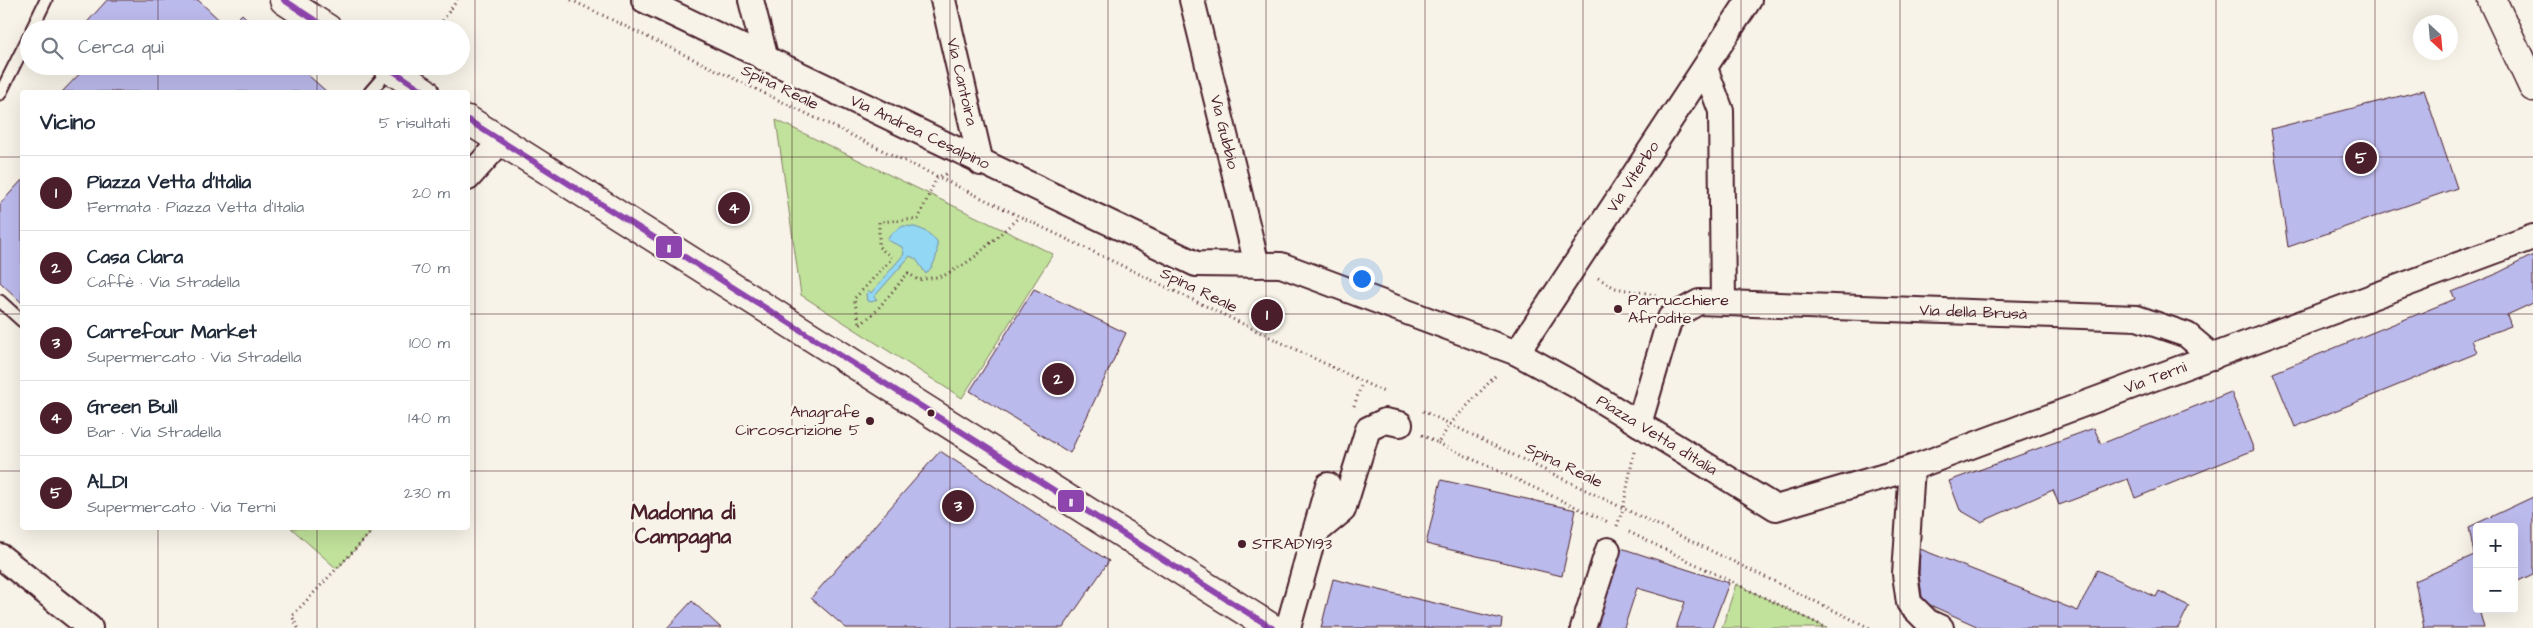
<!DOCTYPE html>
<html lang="it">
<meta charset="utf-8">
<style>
:root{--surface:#fff;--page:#f2f2f3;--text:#1f2937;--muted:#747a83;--line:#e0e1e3;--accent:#4a1f2b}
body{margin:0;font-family:"Architects Daughter",sans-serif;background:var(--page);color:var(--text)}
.controls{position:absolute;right:15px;bottom:15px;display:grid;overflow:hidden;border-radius:5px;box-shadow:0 5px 20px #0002}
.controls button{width:45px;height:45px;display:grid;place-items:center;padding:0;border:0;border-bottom:1px solid var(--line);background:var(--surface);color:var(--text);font:25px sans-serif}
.compass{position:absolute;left:2413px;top:15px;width:45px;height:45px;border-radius:50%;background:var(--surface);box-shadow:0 5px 20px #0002;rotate:154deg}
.you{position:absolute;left:1361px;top:278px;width:18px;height:18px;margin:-12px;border:4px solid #fff;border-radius:50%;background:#1a73e8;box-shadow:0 0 0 8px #1a73e833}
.badge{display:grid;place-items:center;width:32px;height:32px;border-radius:50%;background:var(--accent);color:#fff;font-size:16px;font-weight:700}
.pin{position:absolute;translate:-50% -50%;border:2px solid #fff;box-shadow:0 1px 5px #0006}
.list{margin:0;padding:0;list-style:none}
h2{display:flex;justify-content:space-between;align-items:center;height:65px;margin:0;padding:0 20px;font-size:21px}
h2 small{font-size:16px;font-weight:400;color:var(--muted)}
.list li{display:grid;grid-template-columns:32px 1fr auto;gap:15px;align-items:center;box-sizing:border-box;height:75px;padding:0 20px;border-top:1px solid var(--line)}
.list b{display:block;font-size:19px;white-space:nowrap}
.list p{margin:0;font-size:16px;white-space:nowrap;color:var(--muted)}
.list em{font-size:16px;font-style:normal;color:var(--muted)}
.icon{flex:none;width:28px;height:28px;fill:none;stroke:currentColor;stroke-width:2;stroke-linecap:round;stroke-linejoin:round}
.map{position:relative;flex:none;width:2533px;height:628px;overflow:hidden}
.search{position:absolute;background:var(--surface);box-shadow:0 5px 20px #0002;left:20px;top:20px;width:450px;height:55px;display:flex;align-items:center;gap:12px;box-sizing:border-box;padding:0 18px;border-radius:28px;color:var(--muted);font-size:19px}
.panel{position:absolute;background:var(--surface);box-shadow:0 5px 20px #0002;left:20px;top:90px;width:450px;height:440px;border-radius:5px}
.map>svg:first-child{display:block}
.green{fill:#c0e29b;stroke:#858063}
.water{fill:#92d7f4;stroke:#758da4}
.building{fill:#bbbaec;stroke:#4a1f2b}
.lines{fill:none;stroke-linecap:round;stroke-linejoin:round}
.lane-casing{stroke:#4a1f2b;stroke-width:15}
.street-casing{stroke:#4a1f2b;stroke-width:28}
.secondary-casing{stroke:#4a1f2b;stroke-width:31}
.path{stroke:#4a1f2b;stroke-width:3;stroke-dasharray:1 4;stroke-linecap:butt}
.lane{stroke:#f7f3e8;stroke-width:11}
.street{stroke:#f7f3e8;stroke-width:24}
.secondary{stroke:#f7f3e8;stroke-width:28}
.bus-1-casing{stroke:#f7f3e8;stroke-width:10}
.bus-1{stroke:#8e44ad;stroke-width:6}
.grid{fill:none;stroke:#4a1f2b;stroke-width:1;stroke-opacity:0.55}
.poi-dot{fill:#4a1f2b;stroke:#f7f3e8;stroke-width:2}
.labels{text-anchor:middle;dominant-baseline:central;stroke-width:5;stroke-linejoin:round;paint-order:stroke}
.street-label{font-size:16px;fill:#4a1f2b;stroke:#f7f3e8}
.poi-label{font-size:16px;fill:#4a1f2b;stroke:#f7f3e8;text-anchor:start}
.district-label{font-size:21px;font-weight:bold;fill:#4a1f2b;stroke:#f7f3e8}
.line-badge{stroke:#f7f3e8;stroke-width:2}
.badge-label{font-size:14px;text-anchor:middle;font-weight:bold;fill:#fff}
</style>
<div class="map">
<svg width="2533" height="628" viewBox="0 0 2533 628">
<rect width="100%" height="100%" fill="#f7f3e8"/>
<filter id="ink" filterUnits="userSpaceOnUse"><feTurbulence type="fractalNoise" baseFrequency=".02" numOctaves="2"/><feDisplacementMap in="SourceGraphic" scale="10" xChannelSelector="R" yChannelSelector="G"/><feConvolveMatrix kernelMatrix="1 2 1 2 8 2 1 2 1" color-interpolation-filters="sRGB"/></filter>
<g filter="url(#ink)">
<path class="green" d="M776,120L1053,254L962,398L801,295Z
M291,528H375L337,569Z
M1736,584L1827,628H1722Z"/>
<path class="water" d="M903,226C918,226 926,230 937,241C938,255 936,263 926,274L916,259L910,256L874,297L877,299L872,302L867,301L866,294L869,291L871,293L904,254L902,247L887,240L892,233Z"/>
<path class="building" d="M107,0H198L228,28L242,14L258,29H81Z
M87,66H298L327,92H62Z
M2424,90L2457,188L2288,247L2271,129Z
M22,180V303L0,282V204Z
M2533,255V303L2507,315L2511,326L2472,340L2477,353L2295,427L2273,373L2455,299L2452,292L2494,275Z
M1034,289L1126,333L1070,453L970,391Z
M2231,392L2254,450L2135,498L2128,479L2059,505L2053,490L1981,522L1960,510L1949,481L2094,428L2101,444Z
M940,451L1109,561L1063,628H846L811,598Z
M1441,480L1576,510L1562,576L1426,544Z
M2533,497V574L2514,583V527H2477V609H2479L2484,628H2424L2415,581L2474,555L2469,527Z
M1621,548L1729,583L1712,628H1676L1685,602L1637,588L1624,628H1597Z
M1920,549L2078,611L2097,570L2156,597L2159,591L2189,606L2178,628H1981L1930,605L1922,597L1919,574Z
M1333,579L1502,619L1501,628H1321Z
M692,601L721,628H667Z"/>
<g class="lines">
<g class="lane-casing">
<path id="lane" d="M32,29L46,0
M370,92L390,69
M0,94L29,36
M0,301L22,321"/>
</g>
<g class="street-casing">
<g id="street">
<path id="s1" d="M644,0L1196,264L1281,265L1517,353L1579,387L1776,508L1912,468L2533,237"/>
<path d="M751,0L766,60"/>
<path id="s2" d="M943,0L981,163"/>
<path id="s3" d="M1192,0L1257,265"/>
<path d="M1705,68L1721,111L1723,302"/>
<path d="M468,178L501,141"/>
<path id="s4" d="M1517,353L1749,0"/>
<path id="s5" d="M1639,424L1670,318L1699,302L2137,318L2187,335L2213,357"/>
<path d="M1912,468L1905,574L1909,603L1928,622L1941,628"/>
<path d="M1314,534L1343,510L1368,429L1385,421L1400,424"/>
<path d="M0,556L90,628"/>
<path d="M1288,628L1328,485"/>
<path d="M1583,628L1608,550"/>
</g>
</g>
<g class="secondary-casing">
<path id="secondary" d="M284,0L328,29
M2492,0L2533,87
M386,66L425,92
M468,120L1272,628"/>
</g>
<path class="path" d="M571,0L1386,393
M437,29L457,0
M946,174L937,177L918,219L879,222V247L892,258L854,299L860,325L876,311L908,273L918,280L943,276L963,265L976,256L1019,217
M1598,278L1615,288L1656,295
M1354,406L1362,383
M1423,411L1870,628
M1422,435L1438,443L1451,423L1497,374
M1438,443L1608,522
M1617,526L1623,509L1634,452
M1629,532L1827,628
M298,628L292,616L375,528"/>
<use href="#lane" class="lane"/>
<use href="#street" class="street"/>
<use href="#secondary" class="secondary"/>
<g class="bus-1-casing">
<path id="bus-1" d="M284,0L328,29
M386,66L425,92
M468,120L1272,628"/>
</g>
<use href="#bus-1" class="bus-1"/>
</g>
</g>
<path class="grid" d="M158,0V29M317,0V29M475,0V628M633,0V628M792,0V628M950,0V628M1108,0V628M1266,0V628M1425,0V628M1583,0V628M1741,0V628M1900,0V628M2058,0V628M2216,0V628M2375,0V628M158,66V92M317,66V92M0,157H22M468,157H2533M0,314H22M468,314H2533M0,471H22M468,471H2533M158,528V628M317,528V628"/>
<g class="poi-dot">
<circle cx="1618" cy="309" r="5"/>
<circle cx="931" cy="413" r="4.5"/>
<circle cx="870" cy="421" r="5"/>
<circle cx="1242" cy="544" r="5"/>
</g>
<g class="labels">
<g class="street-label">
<text stroke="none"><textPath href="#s2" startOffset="84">Via Cantoira</textPath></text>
<text transform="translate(780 87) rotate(26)">Spina Reale</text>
<text stroke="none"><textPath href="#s1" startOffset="306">Via Andrea Cesalpino</textPath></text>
<text stroke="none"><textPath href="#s3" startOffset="136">Via Gubbio</textPath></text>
<text stroke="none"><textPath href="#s4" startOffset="211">Via Viterbo</textPath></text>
<text transform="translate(1199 290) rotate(26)">Spina Reale</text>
<text stroke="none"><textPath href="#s5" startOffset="418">Via della Brusà</textPath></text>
<text stroke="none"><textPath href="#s1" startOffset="1652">Via Terni</textPath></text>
<text stroke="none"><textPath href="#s1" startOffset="1111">Piazza Vetta d'Italia</textPath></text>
<text transform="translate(1564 465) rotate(26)">Spina Reale</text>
</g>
<g class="poi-label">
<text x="1628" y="300">Parrucchiere<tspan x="1628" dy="18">Afrodite</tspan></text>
<text x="860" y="412" text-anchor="end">Anagrafe<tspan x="860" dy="18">Circoscrizione 5</tspan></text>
<text x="1252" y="544">STRADY193</text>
</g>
<g class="district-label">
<text x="683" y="512">Madonna di<tspan x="683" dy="24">Campagna</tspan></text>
</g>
</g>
<g class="line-badge">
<rect x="655" y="235" width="28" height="24" rx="5" fill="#8e44ad"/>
<rect x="1057" y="489" width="28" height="24" rx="5" fill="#8e44ad"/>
</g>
<g class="badge-label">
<text x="669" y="252">11</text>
<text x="1071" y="506">11</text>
</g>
</svg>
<div class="controls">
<button>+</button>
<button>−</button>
</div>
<svg class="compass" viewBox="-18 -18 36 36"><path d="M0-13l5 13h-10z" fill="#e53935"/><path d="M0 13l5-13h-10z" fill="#747a83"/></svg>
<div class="you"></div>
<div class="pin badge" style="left:1267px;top:315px">1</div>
<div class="pin badge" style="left:1058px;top:379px">2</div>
<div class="pin badge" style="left:958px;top:506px">3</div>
<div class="pin badge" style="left:734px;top:208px">4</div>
<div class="pin badge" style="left:2361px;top:158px">5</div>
<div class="search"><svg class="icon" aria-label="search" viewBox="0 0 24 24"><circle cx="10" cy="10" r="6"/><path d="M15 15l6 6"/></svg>Cerca qui</div>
<section class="panel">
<h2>Vicino<small>5 risultati</small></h2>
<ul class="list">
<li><span class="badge">1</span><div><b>Piazza Vetta d'Italia</b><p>Fermata · Piazza Vetta d'Italia</p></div><em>20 m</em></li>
<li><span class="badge">2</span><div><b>Casa Clara</b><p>Caffè · Via Stradella</p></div><em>70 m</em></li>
<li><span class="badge">3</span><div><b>Carrefour Market</b><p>Supermercato · Via Stradella</p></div><em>100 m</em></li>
<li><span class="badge">4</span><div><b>Green Bull</b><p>Bar · Via Stradella</p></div><em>140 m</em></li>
<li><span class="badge">5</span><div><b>ALDI</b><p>Supermercato · Via Terni</p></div><em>230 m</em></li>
</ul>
</section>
</div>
